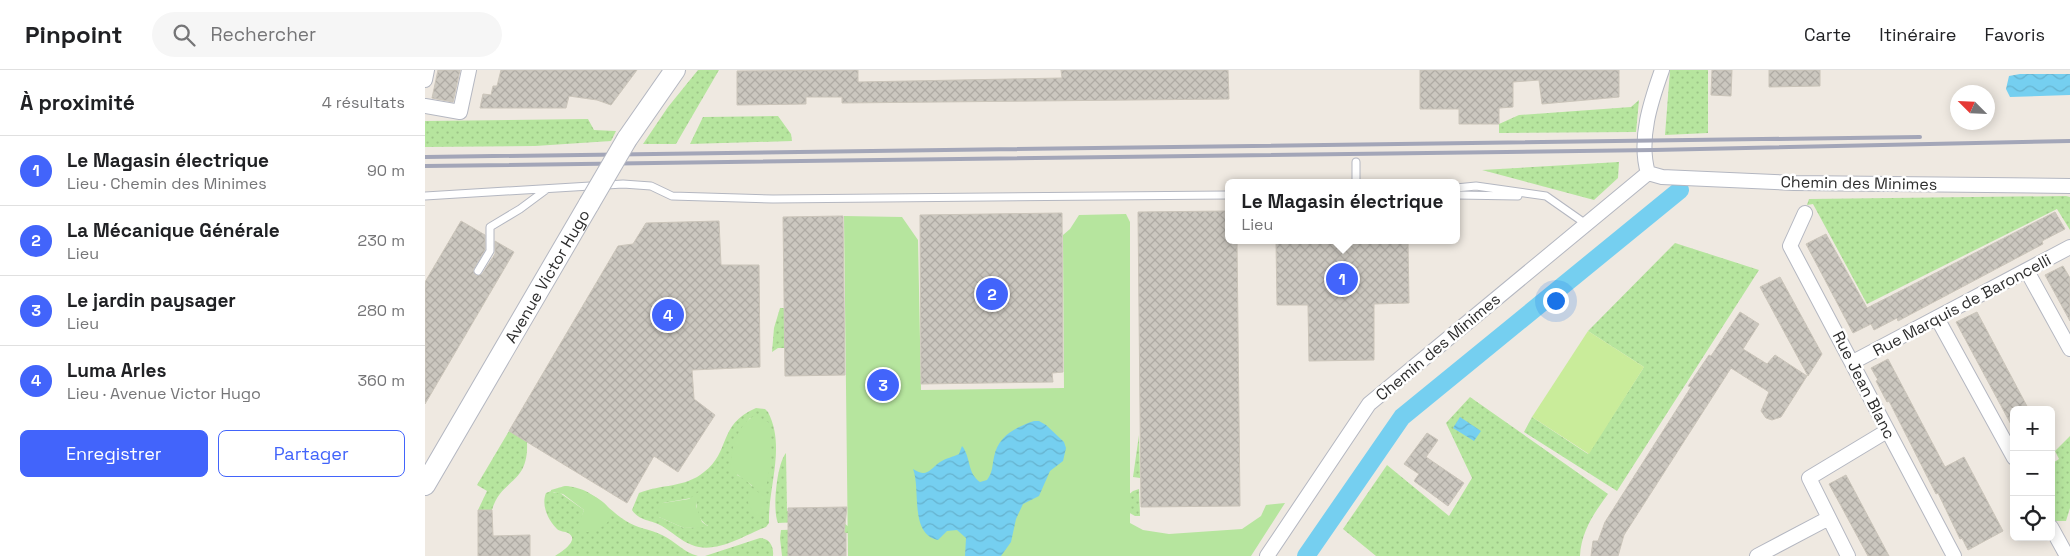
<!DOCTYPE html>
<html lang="fr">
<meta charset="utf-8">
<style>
:root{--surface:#fff;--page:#f6f6f6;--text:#202124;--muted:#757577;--line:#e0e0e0;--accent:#4264fb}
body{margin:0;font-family:"Space Grotesk",sans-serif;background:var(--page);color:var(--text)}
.controls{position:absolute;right:15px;bottom:15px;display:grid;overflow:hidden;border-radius:8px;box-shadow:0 2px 12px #0003}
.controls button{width:45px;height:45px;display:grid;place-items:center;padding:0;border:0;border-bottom:1px solid var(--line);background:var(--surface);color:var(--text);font:25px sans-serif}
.compass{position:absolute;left:1525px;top:15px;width:45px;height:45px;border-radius:50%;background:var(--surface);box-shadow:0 2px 12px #0003;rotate:294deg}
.you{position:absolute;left:1130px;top:230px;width:18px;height:18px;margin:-12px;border:4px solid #fff;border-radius:50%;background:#1a73e8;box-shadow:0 0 0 8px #1a73e833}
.badge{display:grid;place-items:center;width:32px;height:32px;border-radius:50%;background:var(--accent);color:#fff;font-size:16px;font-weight:700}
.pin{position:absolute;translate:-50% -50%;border:2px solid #fff;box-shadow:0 1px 5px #0006}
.popup{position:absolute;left:800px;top:109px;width:235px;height:65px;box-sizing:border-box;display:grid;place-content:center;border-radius:8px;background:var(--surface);filter:drop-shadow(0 1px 4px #0005);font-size:16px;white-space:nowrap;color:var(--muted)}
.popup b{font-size:19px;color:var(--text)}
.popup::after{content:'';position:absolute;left:50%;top:100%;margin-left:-10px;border:10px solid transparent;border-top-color:var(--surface)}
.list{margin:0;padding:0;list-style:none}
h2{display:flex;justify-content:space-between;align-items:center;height:65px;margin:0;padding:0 20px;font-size:21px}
h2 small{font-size:16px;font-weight:400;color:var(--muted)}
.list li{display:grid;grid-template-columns:32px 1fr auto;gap:15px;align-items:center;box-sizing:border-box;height:70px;padding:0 20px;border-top:1px solid var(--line)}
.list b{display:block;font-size:19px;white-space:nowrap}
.list p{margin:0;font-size:16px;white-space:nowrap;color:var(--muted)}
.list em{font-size:16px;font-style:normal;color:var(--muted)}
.actions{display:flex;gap:10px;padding:15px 20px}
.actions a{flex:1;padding:11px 0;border:1px solid var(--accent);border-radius:8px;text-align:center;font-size:18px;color:var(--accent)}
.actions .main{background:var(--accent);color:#fff}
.icon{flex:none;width:28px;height:28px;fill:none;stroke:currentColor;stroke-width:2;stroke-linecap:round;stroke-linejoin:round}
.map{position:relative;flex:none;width:1645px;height:486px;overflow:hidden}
header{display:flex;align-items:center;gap:30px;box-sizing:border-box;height:70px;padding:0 25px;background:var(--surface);border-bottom:1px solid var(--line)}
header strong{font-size:24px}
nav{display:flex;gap:28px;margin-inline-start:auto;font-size:18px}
.search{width:350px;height:45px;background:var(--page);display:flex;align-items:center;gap:12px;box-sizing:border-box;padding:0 18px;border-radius:28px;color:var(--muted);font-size:19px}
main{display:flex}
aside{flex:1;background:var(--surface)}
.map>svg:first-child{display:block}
.grass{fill:url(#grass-dots);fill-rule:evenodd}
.garden{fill:#b6e59e}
.pitch{fill:#c9ec9a}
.water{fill:url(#water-waves)}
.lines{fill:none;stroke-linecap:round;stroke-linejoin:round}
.canal{stroke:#75cff0;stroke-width:18}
.building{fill:url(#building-cross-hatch);stroke:#cbc5ba}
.lane-casing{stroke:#b4b7c1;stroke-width:9}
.street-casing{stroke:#b4b7c1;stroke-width:16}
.secondary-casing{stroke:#b4b7c1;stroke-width:22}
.lane{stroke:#fff;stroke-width:7}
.street{stroke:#fff;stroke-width:14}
.secondary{stroke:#fff;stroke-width:20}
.rail{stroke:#a3a6b8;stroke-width:4}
.secondary-bridge-casing{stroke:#b4b7c1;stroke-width:22;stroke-linecap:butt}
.secondary-bridge{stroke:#fff;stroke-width:20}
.labels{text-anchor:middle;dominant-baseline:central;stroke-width:5;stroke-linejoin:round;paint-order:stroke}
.street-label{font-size:16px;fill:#2e2e2e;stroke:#fff}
</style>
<header>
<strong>Pinpoint</strong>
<div class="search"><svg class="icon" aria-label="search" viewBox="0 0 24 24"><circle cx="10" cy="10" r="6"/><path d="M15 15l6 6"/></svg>Rechercher</div>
<nav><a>Carte</a><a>Itinéraire</a><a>Favoris</a></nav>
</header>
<main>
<aside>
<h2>À proximité<small>4 résultats</small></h2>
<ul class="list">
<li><span class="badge">1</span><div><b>Le Magasin électrique</b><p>Lieu · Chemin des Minimes</p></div><em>90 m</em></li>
<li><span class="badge">2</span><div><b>La Mécanique Générale</b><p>Lieu</p></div><em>230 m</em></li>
<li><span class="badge">3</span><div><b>Le jardin paysager</b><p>Lieu</p></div><em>280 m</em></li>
<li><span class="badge">4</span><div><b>Luma Arles</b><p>Lieu · Avenue Victor Hugo</p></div><em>360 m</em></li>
</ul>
<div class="actions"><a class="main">Enregistrer</a><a>Partager</a></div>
</aside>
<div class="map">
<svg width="1645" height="486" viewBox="0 0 1645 486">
<defs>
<pattern id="grass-dots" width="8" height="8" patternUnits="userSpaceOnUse" patternTransform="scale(1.25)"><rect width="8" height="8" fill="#b6e59e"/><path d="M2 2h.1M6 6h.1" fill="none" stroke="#9dc588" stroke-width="1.8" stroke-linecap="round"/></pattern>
<pattern id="water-waves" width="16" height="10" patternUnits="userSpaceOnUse" patternTransform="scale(1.25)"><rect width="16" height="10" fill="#75cff0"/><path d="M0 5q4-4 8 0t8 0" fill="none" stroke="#66b2ce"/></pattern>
<pattern id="building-cross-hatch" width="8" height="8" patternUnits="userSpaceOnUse" patternTransform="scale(1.25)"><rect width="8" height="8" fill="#cbc7bf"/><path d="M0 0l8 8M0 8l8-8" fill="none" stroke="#afaba4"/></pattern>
</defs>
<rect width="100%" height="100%" fill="#efe9e1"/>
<path class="grass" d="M273,0H294L251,74H218L243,37Z
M1245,0H1283V63L1240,65Z
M1214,30L1211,62L1074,63V54L1094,45L1206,37Z
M353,46L366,64L367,71L265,74L278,47Z
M163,49L169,60L191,61L186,71L110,76L0,77V51Z
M1194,92L1193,108L1169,130L1057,100Z
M1641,126L1645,127V160L1632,139L1442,234L1388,134L1382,135L1384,129Z
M1250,173L1334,200L1192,421L1099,362L1107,347L1163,384L1219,297L1163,261Z
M355,238H359L360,278H353L347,282L349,258Z
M1045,327L1183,424C1169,443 1156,462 1155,486H951L918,459L962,395L1024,446L1047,408L1021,353Z
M331,338L340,339L343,342C361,377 343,416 344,453L341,457C320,465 290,485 267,475C256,471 247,462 237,456C227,450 214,451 207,440L214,423C236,414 260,418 279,402C306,382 292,355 331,338ZM325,348L344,353L343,366L327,416L320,409L312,405L314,363ZM272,427C270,440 273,449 283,456L259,458L234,447L238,433Z
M84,361L102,372C104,415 76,408 67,440H53L62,421L52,415Z
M714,365L715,408L708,407Z
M1645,366V438L1641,451H1629L1626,444V394L1634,389L1630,381Z
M361,383L362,441H378L373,452L353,453C347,440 352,393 361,383Z
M139,416C168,417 179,437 201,451C211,458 225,459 237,465C250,471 258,482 273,486H130C135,483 156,470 143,463C140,461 135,462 132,459C123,450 116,435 121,423ZM140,416L181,454L157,446L159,440L135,423H128L133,418Z
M714,419L715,446H710L703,442L702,426L708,421Z
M419,453L425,458V463L363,464V486H357L355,468L356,460L387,459Z
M335,468C345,468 349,477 348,486H280Z"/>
<path class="garden" d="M701,144L705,152V453L718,460L744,464L817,459L836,446L841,435L860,433L826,486H423L419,146L477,147L493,170L496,320L639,318L638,165L645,159L654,145Z
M331,345L344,353V402L341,418L336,422L306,400C305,380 312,354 331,345Z
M140,416C157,418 208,439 175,458C168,462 164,463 156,461L153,455L159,440L138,424L126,422V420Z
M324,416L339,426V443L336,446L329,445L323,432Z
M275,421L271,436L277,452L284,457L259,458L234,447L233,437L238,433L264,429Z"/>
<path class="pitch" d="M1163,261L1219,297L1164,384L1107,347Z"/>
<path class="water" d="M1595,4H1645V25L1585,27L1581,19L1584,6Z
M1035,347L1056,361L1049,371L1028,358Z
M609,351H614L621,355L639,372L641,378L638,391L625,401L614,426L598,434L591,449L586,472L576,486H540L541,468L532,460L522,461L513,470C484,464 496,419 488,399C502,408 504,400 515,392C521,388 528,387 534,384L537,376C546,387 542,403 555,412L562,410C568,402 567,396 569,387C573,366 591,357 609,351Z"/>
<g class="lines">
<path class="canal" d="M881,486L977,347L1255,120"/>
</g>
<path class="building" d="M13,0H35L28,32L7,28Z
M76,0H212L186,35L172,30L144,26L141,38H55L58,24L66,25L68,16H72Z
M433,0V12L637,8L636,0H803L804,29L417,33V27H381V34L312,35V1Z
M995,0H1194V27L1117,34L1114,10L1088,12V37L1074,38V54H1034V39H995Z
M1287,0H1307L1306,26L1286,25Z
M1344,0H1395V16L1344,17Z
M803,141V170H812L815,436L716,437L713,142Z
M1630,142L1640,159L1617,171L1618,174L1473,251L1472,248L1449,260L1446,254L1428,263L1381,174L1401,164L1442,238Z
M637,143L638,302L627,303L628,312L496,314L495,145Z
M418,146L420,305L360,306L358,147Z
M36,151L60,165V180L48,200L51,206L57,204L70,184V171L89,182L0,334V212Z
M294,151L296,195H334L335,297L267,300L269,329L290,345L253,402L229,386L202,433L84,361L193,176L208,174L221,153Z
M851,170H983L984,233L949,234V290L884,291L883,235H852Z
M1638,196L1645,208V251L1620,205Z
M1355,207L1397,284L1383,306L1335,217Z
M1315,242L1334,254L1318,279L1342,294L1350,285L1382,306L1356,347L1347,350L1341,348L1336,341L1344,322L1306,298L1199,465L1193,486H1166L1168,471H1173L1180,452L1266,317L1263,316L1284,285L1286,286Z
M1552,242L1604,340H1589V360L1531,252Z
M1463,289L1520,397L1539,387L1578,461L1543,480L1537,468L1535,469L1513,423L1511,424L1464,331L1462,332L1451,311L1453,310L1446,298Z
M1002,363L1013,370L1001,387L1039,413L1023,436L989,411L994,404L979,394Z
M1421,405L1464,486H1443L1415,434L1404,414Z
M422,437L419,463H421V486H363V438Z
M53,440H67L68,466L105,465V486H53Z"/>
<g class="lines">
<g class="lane-casing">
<path id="lane" d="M931,113V92
M1031,118L1051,116L1121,126L1161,154
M1031,125L1093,126
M0,126L198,114L226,116L247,126L348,129L803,125
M53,201L65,181V157L95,139L122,119"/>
</g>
<g class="street-casing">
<path id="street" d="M0,10L2,0
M0,36L35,42L44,0
M1223,103L1237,107L1369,113L1645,116
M1223,103C1213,69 1226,31 1237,0
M1380,143L1365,176L1529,486
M1602,201L1645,279
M1512,248L1589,388
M1428,292L1645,177
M1626,457L1642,486
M842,486L944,334L1223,103
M1332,486L1404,448
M1423,486L1384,408L1462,361"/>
</g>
<g class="secondary-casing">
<g id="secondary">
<path d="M202,69L250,0"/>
<path id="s1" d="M0,415L164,134"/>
</g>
</g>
<use href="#lane" class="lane"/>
<use href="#street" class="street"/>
<use href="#secondary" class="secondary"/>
<path class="rail" d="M0,87L1495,67
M0,96L1229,80L1645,71"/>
<g class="secondary-bridge-casing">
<path id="secondary-bridge" d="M164,134L202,69"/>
</g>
<use href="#secondary-bridge" class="secondary-bridge"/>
</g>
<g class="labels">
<g class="street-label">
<text transform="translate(1434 113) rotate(1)">Chemin des Minimes</text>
<text stroke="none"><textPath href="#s1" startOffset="242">Avenue Victor Hugo</textPath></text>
<text transform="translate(1537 235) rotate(-28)">Rue Marquis de Baroncelli</text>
<text transform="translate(1013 277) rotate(-40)">Chemin des Minimes</text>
<text transform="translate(1439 315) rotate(63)">Rue Jean Blanc</text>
</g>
</g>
</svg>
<div class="controls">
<button>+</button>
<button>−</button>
<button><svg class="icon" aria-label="locate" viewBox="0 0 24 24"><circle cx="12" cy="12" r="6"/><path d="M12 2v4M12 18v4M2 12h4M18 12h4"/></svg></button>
</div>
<svg class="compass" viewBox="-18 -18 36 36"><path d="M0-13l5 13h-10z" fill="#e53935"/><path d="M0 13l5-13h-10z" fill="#757577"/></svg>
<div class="you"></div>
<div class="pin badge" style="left:917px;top:209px">1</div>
<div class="popup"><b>Le Magasin électrique</b>Lieu</div>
<div class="pin badge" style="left:567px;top:224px">2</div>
<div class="pin badge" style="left:458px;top:315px">3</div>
<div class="pin badge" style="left:243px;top:245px">4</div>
</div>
</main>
